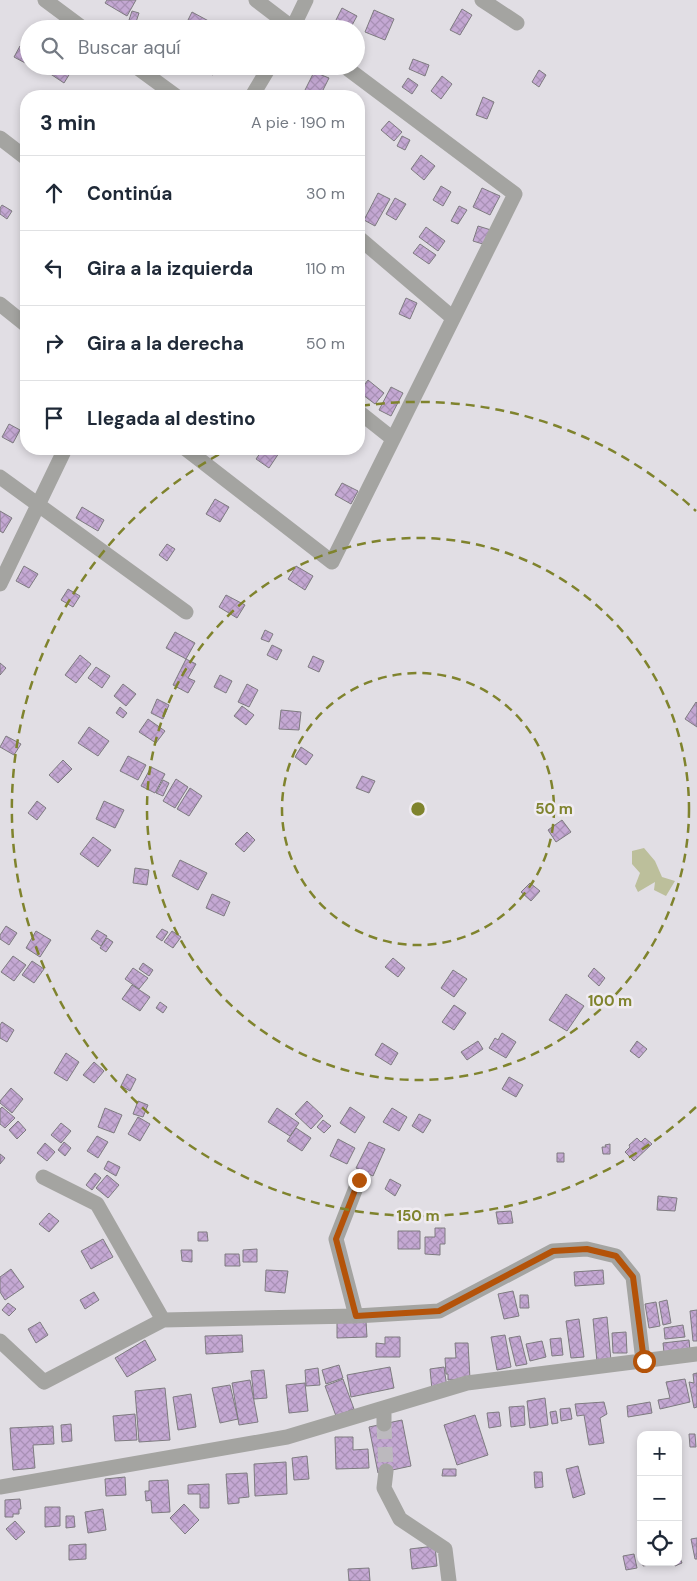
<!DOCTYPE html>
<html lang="es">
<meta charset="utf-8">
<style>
:root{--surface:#fff;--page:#f6f6f7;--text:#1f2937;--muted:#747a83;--line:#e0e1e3}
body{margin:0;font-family:"DM Sans",sans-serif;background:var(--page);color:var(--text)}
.controls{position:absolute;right:15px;bottom:15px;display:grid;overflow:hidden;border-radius:10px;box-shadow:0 2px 8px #0003}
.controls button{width:45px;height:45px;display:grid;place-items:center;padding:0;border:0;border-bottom:1px solid var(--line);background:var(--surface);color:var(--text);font:25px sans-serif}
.stop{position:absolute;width:15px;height:15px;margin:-11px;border:4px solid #b45309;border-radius:50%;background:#fff}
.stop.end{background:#b45309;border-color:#fff;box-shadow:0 1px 5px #0008}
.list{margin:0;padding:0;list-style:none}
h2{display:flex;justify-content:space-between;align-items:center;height:65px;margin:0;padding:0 20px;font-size:21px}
h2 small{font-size:16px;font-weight:400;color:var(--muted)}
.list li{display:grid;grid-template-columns:32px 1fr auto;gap:15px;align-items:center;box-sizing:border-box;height:75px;padding:0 20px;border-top:1px solid var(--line)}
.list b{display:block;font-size:19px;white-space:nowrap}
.list em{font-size:16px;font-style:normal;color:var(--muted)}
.icon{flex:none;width:28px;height:28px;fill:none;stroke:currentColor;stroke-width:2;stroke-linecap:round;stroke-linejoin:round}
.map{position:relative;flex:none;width:697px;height:1581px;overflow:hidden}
.search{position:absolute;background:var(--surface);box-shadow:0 2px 8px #0003;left:20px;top:20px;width:345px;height:55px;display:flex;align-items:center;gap:12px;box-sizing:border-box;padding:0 18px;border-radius:28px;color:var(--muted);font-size:19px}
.panel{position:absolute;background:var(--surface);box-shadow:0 2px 8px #0003;left:20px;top:90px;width:345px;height:365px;border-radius:20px}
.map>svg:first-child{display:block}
.green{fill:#bcbf9b}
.building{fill:url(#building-cross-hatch);stroke:#7e7b80}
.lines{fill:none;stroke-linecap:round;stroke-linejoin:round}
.street-tunnel{stroke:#bcb9be;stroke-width:15;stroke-dasharray:15 8;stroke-linecap:butt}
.street{stroke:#a4a4a1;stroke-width:15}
.route{stroke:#b45309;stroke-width:6}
.ring{fill:none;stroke:#7f832d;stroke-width:2.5;stroke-dasharray:9 6}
.centre{fill:#7f832d;stroke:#efebf1;stroke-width:2.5}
.ring-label{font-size:15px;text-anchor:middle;font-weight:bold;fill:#7f832d;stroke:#efebf1;stroke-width:5;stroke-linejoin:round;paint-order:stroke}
</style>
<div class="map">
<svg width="697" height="1581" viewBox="0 0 697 1581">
<defs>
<pattern id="building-cross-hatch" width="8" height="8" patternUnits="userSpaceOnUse" patternTransform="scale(1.25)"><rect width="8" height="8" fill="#c4a8d3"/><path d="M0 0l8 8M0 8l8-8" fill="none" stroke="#a890b5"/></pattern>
</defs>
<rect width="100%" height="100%" fill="#e1dee4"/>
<path class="green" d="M644,848L655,861L662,877L675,881L666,896L654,890L655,882L638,892L635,886L640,873L632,864V851Z"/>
<path class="building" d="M107,0H136L127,16L105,3Z
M342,8L357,16L350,29H340L333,26Z
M462,9L472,15L460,35L450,30Z
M374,10L394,19L385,40L365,32Z
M132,11L139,13L135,25L128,23Z
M192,12L216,25L214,29H190L185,26Z
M20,46L29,51V65L14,57Z
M413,59L429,65L425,76L409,69Z
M53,66H67L72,70L64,83L49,73Z
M202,66H217L213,75L201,69Z
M539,70L546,75L539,87L532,82Z
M314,72L329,78L320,96H302Z
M442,76L452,84L441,99L431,91Z
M408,78L418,85L412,94L402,87Z
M483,97L494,102L487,119L476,115Z
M389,121L402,132L394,141L381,130Z
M402,136L410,140L405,150L397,146Z
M421,155L435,166L424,180L411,169Z
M441,186L451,192L443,206L433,200Z
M482,188L500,196L490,215L473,207Z
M378,193L390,199L375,226L364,220Z
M395,198L406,204L396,220L386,214Z
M2,205L12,211L7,219L0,214V208Z
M459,206L467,210L458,224L451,221Z
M478,226L491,230L486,245L473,241Z
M426,227L445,241L438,251L419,237Z
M420,244L436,255L429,264L413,253Z
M406,298L417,303L410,319L399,314Z
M368,380L384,393L375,404L359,392Z
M391,387L403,393L391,416L379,410Z
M9,424L20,430L13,443L2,437Z
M263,449H273L279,453L269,468L256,459Z
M342,483L358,491L351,504L335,495Z
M215,499L229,507L220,522L206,514Z
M82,507L104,520L98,531L76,518Z
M0,511L12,518L3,533L0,531Z
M167,544L175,549L167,561L159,555Z
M24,566L38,574L29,588L16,581Z
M296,566L313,576L305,590L288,579Z
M68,589L80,596L73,607L61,600Z
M226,595L245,605L237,618L219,607Z
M265,630L273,634L269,642L261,639Z
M175,632L195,643L186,659L166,648Z
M272,645L282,650L277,660L267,655Z
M80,655L91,664L76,683L65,675Z
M313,656L324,661L319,672L308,667Z
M186,659L196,664L188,678L195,681L188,693L173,685Z
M0,663L6,668L0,675Z
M96,667L110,676L102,688L88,678Z
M220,675L232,681L226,693L214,687Z
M123,684L136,694L126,706L114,696Z
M247,684L258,690L249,707L238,702Z
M157,699L169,705L163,719L151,713Z
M696,702L697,703V727L685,719Z
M242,706L254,715L246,725L234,716Z
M120,707L127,713L123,718L116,713Z
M281,710L301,712L299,730L279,729Z
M148,719L165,731L156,743L139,732Z
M89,727L109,741L98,756L78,743Z
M6,736L21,744L14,755L0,747Z
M301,747L313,755L306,765L295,757Z
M128,756L146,765L138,780L120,771Z
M63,760L72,769L58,783L49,775Z
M151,767L165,774L155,793L141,786Z
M362,776L375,781L369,793L356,788Z
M176,779L188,787L175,808L163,801Z
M163,780L169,783L163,796L156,793Z
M190,788L202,796L189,816L177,809Z
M37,801L46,808L37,820L28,813Z
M104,801L124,810L115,828L96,819Z
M562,820L571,832L556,842L548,830Z
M247,832L255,840L244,852L235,844Z
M93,837L111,850L98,867L80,854Z
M180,860L207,873L198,890L172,876Z
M135,868L149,870L147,885L133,883Z
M530,883L540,891L531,901L521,892Z
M212,894L230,902L224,916L206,908Z
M6,926L17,933L9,945L0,939V935Z
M162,929L168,932L162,941L156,937Z
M97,930L107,936L101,946L91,939Z
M36,931L51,940L40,957L26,948Z
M172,931L181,937L173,948L164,942Z
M107,938L113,942L106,952L100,948Z
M13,956L26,965L14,981L1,972Z
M393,958L405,968L398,977L385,967Z
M32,961L44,969L34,983L22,975Z
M143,963L153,970L149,976L139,969Z
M133,968L148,978L139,989L125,979Z
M594,968L605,978L599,986L588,976Z
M453,970L467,979L454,997L441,988Z
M132,985L150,997L140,1011L122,999Z
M566,994L584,1006L567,1031L549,1020Z
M160,1002L167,1007L163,1013L156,1008Z
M454,1005L466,1013L454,1030L442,1022Z
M2,1022L14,1030L7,1042L0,1038V1025Z
M502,1033L516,1042L506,1058L489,1048L495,1038L498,1040Z
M478,1041L483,1049L467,1060L461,1052Z
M637,1041L647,1049L639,1058L630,1051Z
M382,1043L398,1053L391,1065L375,1055Z
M66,1053L79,1062L67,1081L54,1073Z
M94,1062L104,1071L94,1083L83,1075Z
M127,1074L136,1079L130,1091L121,1086Z
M509,1077L523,1085L516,1097L502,1089Z
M11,1088L23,1099L12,1113L0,1103V1101Z
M138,1101L148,1105L143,1117L133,1114Z
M307,1101L323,1116L311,1129L295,1114Z
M2,1107L15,1118L5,1128L0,1124V1109Z
M350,1107L365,1117L355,1133L340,1123Z
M105,1108L122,1115L114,1133L98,1127Z
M277,1108L299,1123L290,1136L268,1122Z
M392,1108L407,1117L399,1131L383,1122Z
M419,1114L431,1120L423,1133L412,1126Z
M138,1117L150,1124L140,1141L128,1134Z
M323,1120L331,1126L324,1133L317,1127Z
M18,1121L26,1130L17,1139L9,1130Z
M61,1123L71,1131L61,1143L51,1135Z
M296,1128L311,1138L302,1151L287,1141Z
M97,1136L108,1142L98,1158L87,1151Z
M637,1138L641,1142L645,1138L652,1144L634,1161L625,1152L630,1147L629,1145Z
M338,1139L355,1148L347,1164L330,1156Z
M64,1142L71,1148L65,1156L58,1150Z
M369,1142L385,1149L373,1176L356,1168Z
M45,1143L55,1152L47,1161L37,1153Z
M610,1144V1154H603L602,1147H606L605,1145Z
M557,1153H564V1162H557Z
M0,1154L5,1158L0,1164Z
M108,1161L120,1167L116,1176L104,1169Z
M95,1173L101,1178L92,1190L86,1185Z
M107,1175L119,1185L108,1198L96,1188Z
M390,1179L401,1185L395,1196L385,1189Z
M658,1196L677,1198L675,1211L657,1210Z
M511,1211L513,1223L498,1224L496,1212Z
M49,1213L59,1221L49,1232L39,1224Z
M435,1228H445V1244H440V1255L425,1254V1237H435Z
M398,1231H420V1249H398Z
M198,1232H207L208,1241H198Z
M103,1239L113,1257L91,1269L81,1251Z
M257,1249V1262H243V1250Z
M181,1250H192V1262L182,1261Z
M225,1254H239L240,1266H225Z
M11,1269L24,1287L5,1300L0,1292V1277Z
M266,1270L288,1271L285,1293L265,1291Z
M603,1270L604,1284L575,1286L574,1272Z
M513,1291L519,1316L504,1319L498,1294Z
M94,1292L99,1300L85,1309L80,1300Z
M520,1295H528L529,1308H520Z
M667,1300L671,1323L663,1325L659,1302Z
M656,1302L660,1326L649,1328L645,1304Z
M8,1303L16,1309L9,1316L2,1310Z
M697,1310V1341H693L690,1311Z
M607,1317L611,1361L597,1362L593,1319Z
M579,1319L584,1357L571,1358L566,1321Z
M366,1321L367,1337L337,1338V1322Z
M40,1322L48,1335L36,1343L28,1329Z
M683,1325L685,1337L665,1339L664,1328Z
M626,1332L627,1353H613L612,1333Z
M242,1335L243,1352L206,1354L205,1336Z
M505,1335L511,1367L497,1370L491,1337Z
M520,1336L527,1364L516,1366L509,1338Z
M385,1337H400V1357H376V1343L385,1344Z
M561,1338L563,1355L552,1356L550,1339Z
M145,1340L156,1360L127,1377L115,1358Z
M689,1340L690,1351L664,1353L663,1343Z
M542,1341L546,1357L530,1361L526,1344Z
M455,1343H468L470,1379L448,1380V1374H446L445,1358H456Z
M339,1365L343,1378L326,1384L322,1370Z
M390,1367L394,1388L351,1397L347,1375Z
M444,1367L447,1388L432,1390L430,1369Z
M318,1368L320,1385L306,1386L305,1370Z
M264,1370L267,1398L254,1399L251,1371Z
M697,1373V1407L694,1408L689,1382L694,1383L693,1374Z
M343,1379L354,1409L336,1416L325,1386Z
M685,1379L690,1402L660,1409L658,1400L670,1398L666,1382Z
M250,1380L258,1422L239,1425L232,1383Z
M305,1383L308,1411L289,1413L286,1385Z
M230,1385L238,1419L220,1423L212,1388Z
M165,1388L170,1440L139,1442L135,1391Z
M191,1394L196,1427L178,1430L173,1397Z
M545,1398L548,1425L530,1428L527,1401Z
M604,1402L607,1414L600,1418L604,1443L589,1445L584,1415L577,1416L575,1404Z
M650,1402L652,1413L628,1417L627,1406Z
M524,1406L525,1425L511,1427L509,1407Z
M570,1408L572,1419L561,1421L560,1409Z
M556,1411L558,1423L552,1424L550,1412Z
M499,1412L501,1426L489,1428L487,1413Z
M135,1414L137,1440L115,1441L113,1416Z
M475,1415L488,1455L457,1465L444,1425Z
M402,1420L411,1466L378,1473L369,1427Z
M71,1424L72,1441L62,1442L61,1425Z
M53,1426L54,1444L33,1445L35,1468L13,1470L10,1428Z
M689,1434H695L696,1447H690Z
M335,1437H353V1450L368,1449L369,1468L336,1469Z
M307,1456L309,1479L294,1480L292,1458Z
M286,1462L287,1494L255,1496L254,1464Z
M578,1466L585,1494L573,1498L566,1469Z
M443,1469H456V1476H442Z
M534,1472H542L543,1487L535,1488Z
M247,1473L249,1497L239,1498V1503L228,1504L226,1474Z
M125,1477L126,1495L106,1496L105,1479Z
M168,1480L170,1512L152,1513L151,1500L146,1501L145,1491H149V1481Z
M209,1484V1508H200V1494H188V1485Z
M20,1499L21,1509H19V1514H13V1517H5V1500Z
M184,1504L199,1520L185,1534L170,1518Z
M45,1507H60V1526L45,1527Z
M103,1509L106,1530L88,1533L85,1512Z
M66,1516H74L75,1527L66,1528Z
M15,1521L25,1532L16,1540L6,1529Z
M697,1538V1559H695L691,1539Z
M86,1544V1559L69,1560V1545Z
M435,1546L437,1566L412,1569L410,1549Z
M678,1553L682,1563L675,1566L674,1562L669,1564L668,1562H678Z
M634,1554L637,1568L626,1570L623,1556Z
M643,1562H656V1564L643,1566Z
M369,1568L370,1581H349L348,1569Z"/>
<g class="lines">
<path class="street-tunnel" d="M384,1424L386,1471"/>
<path class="street" d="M45,0L84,29
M256,0L294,29
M482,0L517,23
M292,29L306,0
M135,66L176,96
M252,96L270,66
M0,138L26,158
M359,238L453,318
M0,304L26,325
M359,412L393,439
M186,449L332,562L515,194L344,66
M0,477L186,612
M0,584L65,449
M43,1177L97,1204L163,1320
M356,1316L336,1239L359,1180
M0,1341L44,1382L163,1320L356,1316L439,1311L553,1251L587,1249L616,1256L633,1277L643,1361
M384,1424V1408
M386,1471L384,1488L400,1519L445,1549L449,1581
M0,1487L287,1437L467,1383L697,1354"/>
</g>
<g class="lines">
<path class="route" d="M359,1180L336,1239L356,1316L439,1311L553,1251L587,1249L616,1256L633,1277L644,1361"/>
</g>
<g class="ring">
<circle cx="418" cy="809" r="136"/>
<circle cx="418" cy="809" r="271"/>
<path d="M696 1107A407 407 0 1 1 227 450M361 406A407 407 0 0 1 696 511"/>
</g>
<circle cx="418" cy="809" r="8" class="centre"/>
<g class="ring-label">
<text x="554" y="814">50 m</text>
<text x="610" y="1006">100 m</text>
<text x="418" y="1221">150 m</text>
</g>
</svg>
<div class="controls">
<button>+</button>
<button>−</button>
<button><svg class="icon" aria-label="locate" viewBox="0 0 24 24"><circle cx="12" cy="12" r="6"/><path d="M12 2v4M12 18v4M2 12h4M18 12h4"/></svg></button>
</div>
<div class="stop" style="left:644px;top:1361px"></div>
<div class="stop end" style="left:359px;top:1180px"></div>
<div class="search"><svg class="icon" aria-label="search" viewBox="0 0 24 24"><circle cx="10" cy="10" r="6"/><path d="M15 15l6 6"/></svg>Buscar aquí</div>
<section class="panel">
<h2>3 min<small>A pie · 190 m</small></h2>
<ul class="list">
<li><svg class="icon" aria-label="ahead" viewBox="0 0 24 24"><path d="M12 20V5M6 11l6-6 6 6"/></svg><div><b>Continúa</b></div><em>30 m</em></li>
<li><svg class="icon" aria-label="left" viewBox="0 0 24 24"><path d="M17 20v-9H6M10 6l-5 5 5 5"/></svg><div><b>Gira a la izquierda</b></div><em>110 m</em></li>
<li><svg class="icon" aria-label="right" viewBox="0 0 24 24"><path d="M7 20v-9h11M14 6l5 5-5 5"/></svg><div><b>Gira a la derecha</b></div><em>50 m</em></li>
<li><svg class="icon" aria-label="arrive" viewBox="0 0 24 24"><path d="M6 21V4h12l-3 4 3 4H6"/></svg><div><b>Llegada al destino</b></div></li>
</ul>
</section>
</div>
